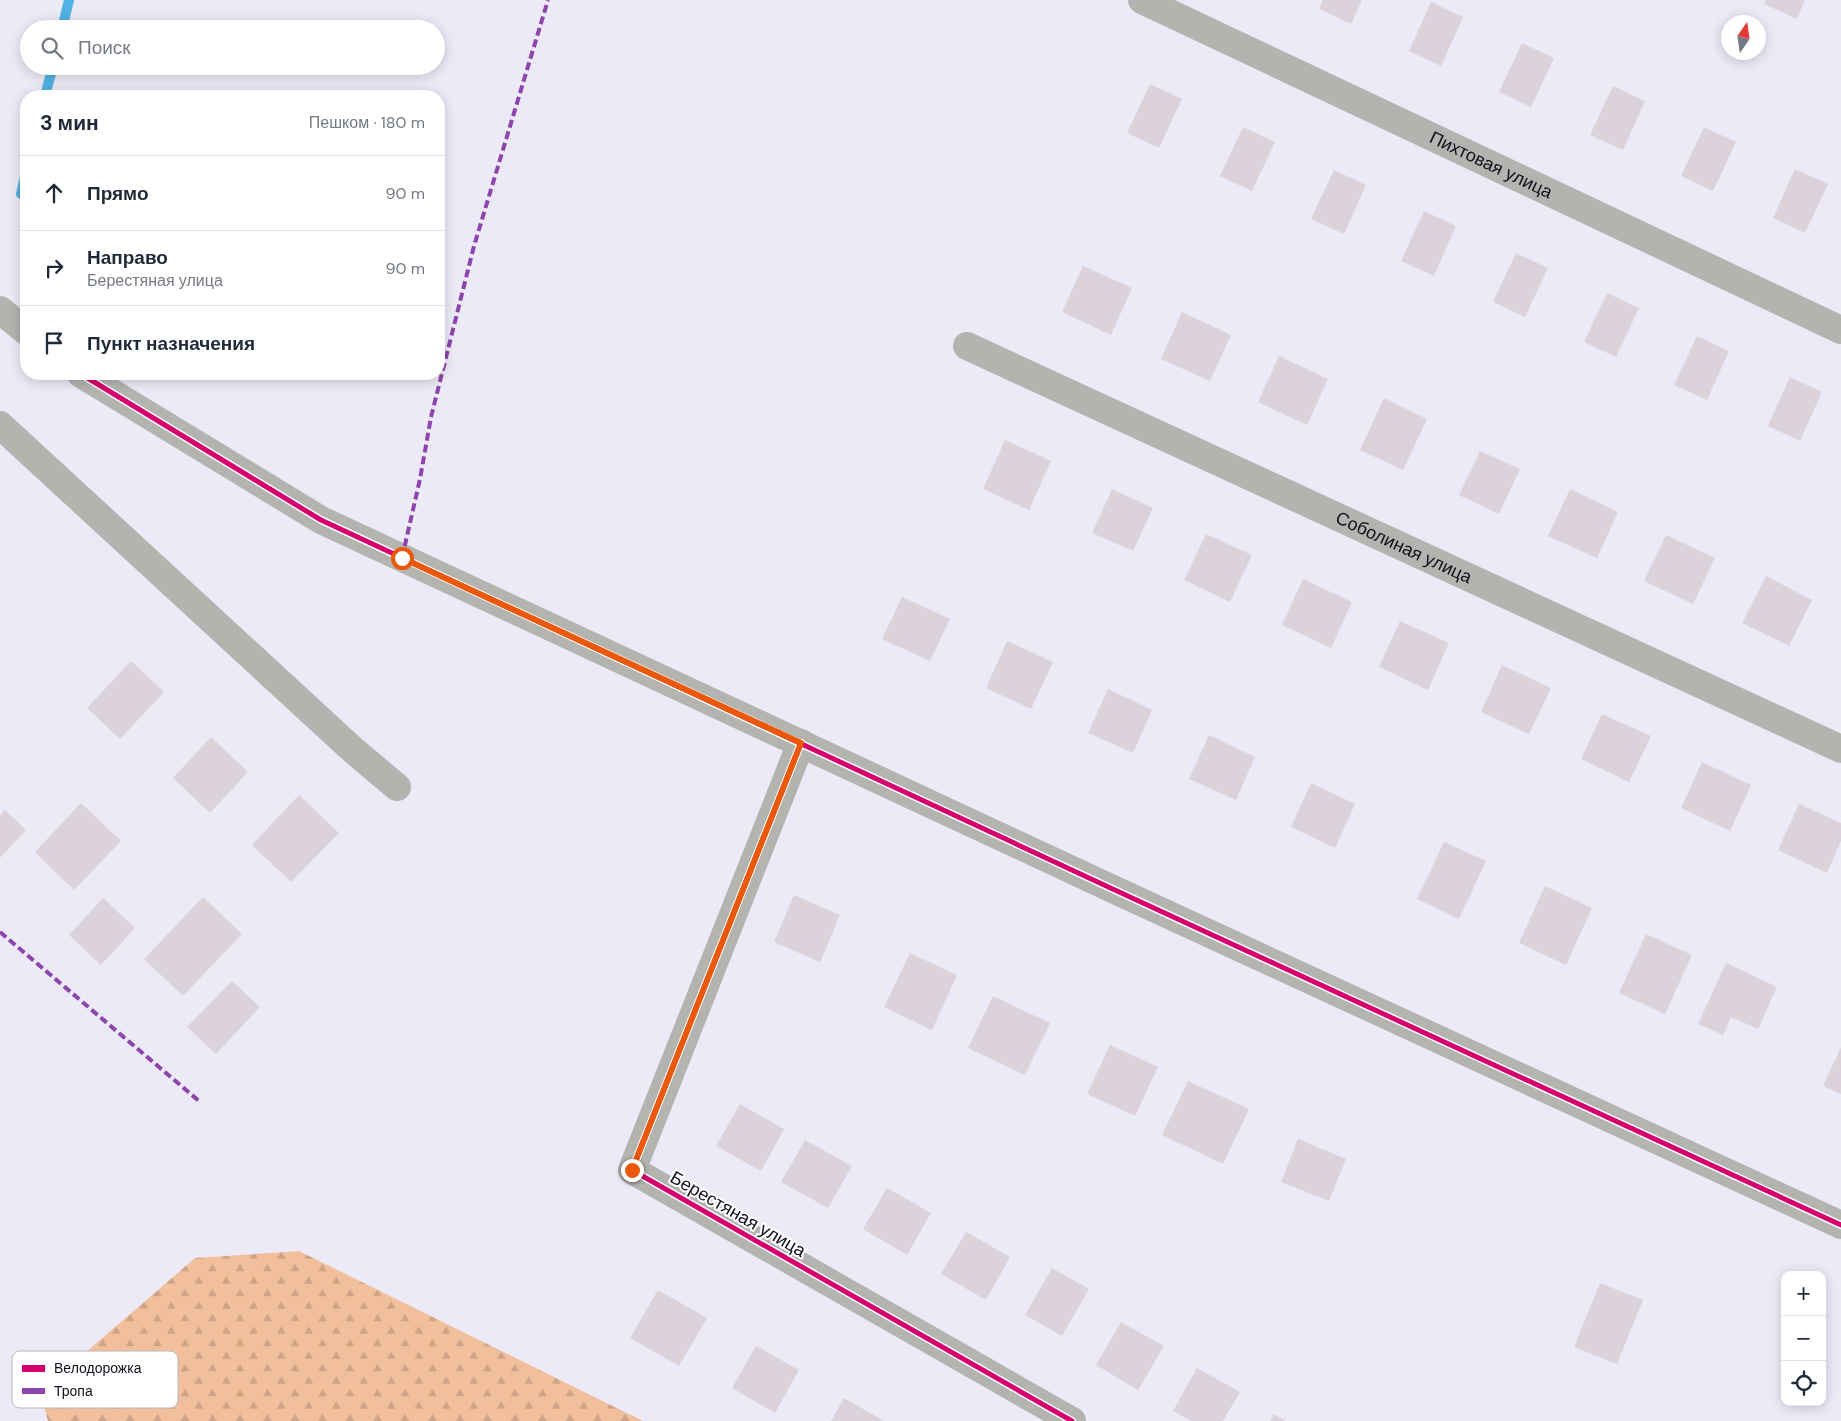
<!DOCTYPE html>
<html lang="ru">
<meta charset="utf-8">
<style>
:root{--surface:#fff;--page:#f6f6f7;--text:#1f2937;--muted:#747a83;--line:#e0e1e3}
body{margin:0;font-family:"DM Sans",sans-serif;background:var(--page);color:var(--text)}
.controls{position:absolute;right:15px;bottom:15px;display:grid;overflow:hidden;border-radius:10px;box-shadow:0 2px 12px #0003}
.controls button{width:45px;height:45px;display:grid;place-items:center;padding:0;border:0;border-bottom:1px solid var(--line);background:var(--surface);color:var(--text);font:25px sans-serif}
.compass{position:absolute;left:1721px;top:15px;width:45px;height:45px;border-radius:50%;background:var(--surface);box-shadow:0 2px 12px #0003;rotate:13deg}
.stop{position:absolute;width:15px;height:15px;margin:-11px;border:4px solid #ea580c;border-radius:50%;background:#fff}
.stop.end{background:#ea580c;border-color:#fff;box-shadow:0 1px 5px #0008}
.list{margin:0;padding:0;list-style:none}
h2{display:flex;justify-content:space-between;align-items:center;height:65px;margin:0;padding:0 20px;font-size:21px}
h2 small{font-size:16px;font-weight:400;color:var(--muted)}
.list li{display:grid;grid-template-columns:32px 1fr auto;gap:15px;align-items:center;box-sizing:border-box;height:75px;padding:0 20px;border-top:1px solid var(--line)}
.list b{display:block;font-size:19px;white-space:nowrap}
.list p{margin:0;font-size:16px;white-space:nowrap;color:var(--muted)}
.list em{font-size:16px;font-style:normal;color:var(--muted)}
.icon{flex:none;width:28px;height:28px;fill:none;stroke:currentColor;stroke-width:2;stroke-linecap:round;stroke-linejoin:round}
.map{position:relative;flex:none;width:1841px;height:1421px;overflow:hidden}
.search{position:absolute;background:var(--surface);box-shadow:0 2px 12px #0003;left:20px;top:20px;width:425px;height:55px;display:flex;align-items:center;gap:12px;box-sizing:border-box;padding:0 18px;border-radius:28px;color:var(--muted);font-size:19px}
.panel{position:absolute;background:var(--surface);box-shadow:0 2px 12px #0003;left:20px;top:90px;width:425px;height:290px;border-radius:20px}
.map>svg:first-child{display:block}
.forest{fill:url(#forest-firs)}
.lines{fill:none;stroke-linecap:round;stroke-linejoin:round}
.stream{stroke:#51b3e3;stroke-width:10}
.building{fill:#dbd2da}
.minor{stroke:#b3b4b0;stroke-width:28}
.quiet{stroke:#8e44ad;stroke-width:4;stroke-dasharray:8 4;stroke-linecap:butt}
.cycleway-casing{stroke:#fff;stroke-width:8}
.cycleway{stroke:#d6006c;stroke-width:5}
.route{stroke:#ea580c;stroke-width:6}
.labels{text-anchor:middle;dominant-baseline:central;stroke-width:4;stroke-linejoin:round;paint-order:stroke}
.street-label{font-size:18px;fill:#130f1c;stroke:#fff}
.key{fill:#fff;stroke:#b8b7bb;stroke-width:1}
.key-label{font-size:14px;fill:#130f1c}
</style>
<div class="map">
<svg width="1841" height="1421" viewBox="0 0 1841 1421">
<defs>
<pattern id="forest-firs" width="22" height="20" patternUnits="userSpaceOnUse" patternTransform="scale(1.25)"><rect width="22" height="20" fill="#f2bf9d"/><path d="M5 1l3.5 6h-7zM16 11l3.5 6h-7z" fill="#cfa387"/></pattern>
</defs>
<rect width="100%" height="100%" fill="#edeaf7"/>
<path class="forest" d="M299,1251L643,1421H48L40,1392L195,1258Z"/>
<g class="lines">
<path class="stream" d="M62,29L69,0
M45,96L53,66
M21,194L26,173"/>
</g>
<path class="building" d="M1323,0H1362L1351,24L1319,9Z
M1766,0H1805L1797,19L1764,4Z
M1431,2L1463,17L1441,66L1409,51Z
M1522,43L1554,58L1531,107L1499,92Z
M1150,84L1182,99L1159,148L1127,133Z
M1613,86L1645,101L1623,150L1590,135Z
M1243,127L1275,142L1252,191L1220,176Z
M1704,127L1736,142L1713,191L1681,176Z
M1795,169L1828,184L1805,233L1773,218Z
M1334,170L1366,185L1344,234L1311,219Z
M1424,211L1456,226L1434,276L1401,261Z
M1516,253L1548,268L1525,317L1493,302Z
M1083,266L1132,288L1111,335L1062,312Z
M1607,293L1639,308L1616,357L1584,342Z
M1182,312L1231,335L1210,381L1161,359Z
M1697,336L1729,351L1707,400L1674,385Z
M1279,356L1328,379L1307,425L1258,402Z
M1790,377L1822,392L1800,441L1768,426Z
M1384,398L1427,419L1403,470L1360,450Z
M1005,440L1051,461L1029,510L983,489Z
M1480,451L1520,469L1499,514L1459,495Z
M1112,489L1153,508L1133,551L1092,533Z
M1570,489L1618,512L1597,558L1548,536Z
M1206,534L1252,555L1230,602L1184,580Z
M1666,535L1715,558L1693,604L1644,581Z
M1766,576L1812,600L1789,646L1742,623Z
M1303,579L1352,602L1331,648L1282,625Z
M902,597L950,619L930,661L882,639Z
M1400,621L1449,643L1428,690L1379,667Z
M1007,641L1053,662L1031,709L986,688Z
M131,661L164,692L120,739L87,708Z
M1502,665L1551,688L1529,734L1481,712Z
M1108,689L1152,710L1133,753L1088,733Z
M1602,714L1651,736L1629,782L1581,759Z
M1209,735L1255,757L1236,800L1189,779Z
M211,737L248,772L210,813L173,778Z
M1702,762L1751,785L1730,831L1681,808Z
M1311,783L1355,804L1335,848L1291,827Z
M299,795L339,833L291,882L252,845Z
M81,803L121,841L74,890L35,852Z
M1799,804L1841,823V841L1827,873L1778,850Z
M5,810L26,830L0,858V816Z
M1444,842L1486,861L1459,919L1417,899Z
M1545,886L1592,908L1566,965L1519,943Z
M794,895L840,915L820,962L774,942Z
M203,897L242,934L183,996L144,959Z
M103,898L135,928L101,965L69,935Z
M1646,934L1692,955L1665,1014L1619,993Z
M910,953L957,975L932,1030L884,1007Z
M1726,963L1777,987L1758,1029L1731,1017L1723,1035L1698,1024Z
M232,981L260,1007L216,1054L187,1027Z
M993,996L1050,1023L1025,1075L968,1048Z
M1110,1045L1158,1067L1135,1116L1087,1094Z
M1841,1047V1094L1823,1086Z
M1188,1081L1249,1109L1223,1164L1162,1135Z
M740,1104L784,1129L761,1171L716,1146Z
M1298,1139L1346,1159L1329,1201L1281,1182Z
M805,1140L852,1166L828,1208L781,1182Z
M887,1188L931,1213L907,1255L863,1229Z
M966,1232L1010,1257L986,1300L941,1274Z
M1052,1268L1089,1289L1062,1336L1025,1315Z
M1600,1283L1643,1300L1617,1364L1574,1347Z
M658,1290L707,1318L679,1366L630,1338Z
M1121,1322L1164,1346L1138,1390L1096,1365Z
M756,1346L799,1370L775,1413L732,1388Z
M1197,1368L1240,1392L1223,1421H1191L1173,1411Z
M844,1398L884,1421H831Z
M1274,1414L1285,1421H1270Z"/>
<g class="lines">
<g class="minor">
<path id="s1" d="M1142,0L1841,330"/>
<path d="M0,310L26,331"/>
<path id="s2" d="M967,346L1841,749"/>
<path d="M81,374L321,520L1117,891L1841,1225"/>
<path d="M0,425L353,750L397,787"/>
<path d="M801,743L632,1170L1072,1421"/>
</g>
<path class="quiet" d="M402,558L420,479L431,417L474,246L548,0
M0,932L199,1101"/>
<g class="cycleway-casing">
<path id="cycleway" d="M81,374L321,520L1117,891L1841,1225
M801,743L632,1170L1072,1421"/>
</g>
<use href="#cycleway" class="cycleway"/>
</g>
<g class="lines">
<path class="route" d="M402,558L801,743L632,1170"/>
</g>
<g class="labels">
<g class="street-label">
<text stroke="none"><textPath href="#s1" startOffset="386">Пихтовая улица</textPath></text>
<text stroke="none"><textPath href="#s2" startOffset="481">Соболиная улица</textPath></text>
<text transform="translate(738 1214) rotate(30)">Берестяная улица</text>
</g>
</g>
<rect x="12" y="1351" width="166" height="57" rx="8" class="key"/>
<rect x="22" y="1365" width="23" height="7" fill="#d6006c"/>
<rect x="22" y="1388" width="23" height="6" fill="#8e44ad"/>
<g class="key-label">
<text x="54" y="1373">Велодорожка</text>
<text x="54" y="1396">Тропа</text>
</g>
</svg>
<div class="controls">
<button>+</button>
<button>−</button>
<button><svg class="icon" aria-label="locate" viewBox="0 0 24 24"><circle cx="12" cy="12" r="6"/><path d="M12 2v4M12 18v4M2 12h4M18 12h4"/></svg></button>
</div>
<svg class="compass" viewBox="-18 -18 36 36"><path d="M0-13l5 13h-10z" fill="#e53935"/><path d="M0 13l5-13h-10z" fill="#747a83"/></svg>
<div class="stop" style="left:402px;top:558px"></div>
<div class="stop end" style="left:632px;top:1170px"></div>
<div class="search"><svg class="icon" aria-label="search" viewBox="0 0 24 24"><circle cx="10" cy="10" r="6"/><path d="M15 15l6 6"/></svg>Поиск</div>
<section class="panel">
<h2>3 мин<small>Пешком · 180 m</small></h2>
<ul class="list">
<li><svg class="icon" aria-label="ahead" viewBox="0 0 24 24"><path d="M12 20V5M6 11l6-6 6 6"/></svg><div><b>Прямо</b></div><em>90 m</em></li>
<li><svg class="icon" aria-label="right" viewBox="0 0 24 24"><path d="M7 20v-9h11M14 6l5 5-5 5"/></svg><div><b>Направо</b><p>Берестяная улица</p></div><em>90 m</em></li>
<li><svg class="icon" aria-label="arrive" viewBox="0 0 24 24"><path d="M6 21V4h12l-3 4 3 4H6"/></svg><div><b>Пункт назначения</b></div></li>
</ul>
</section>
</div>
